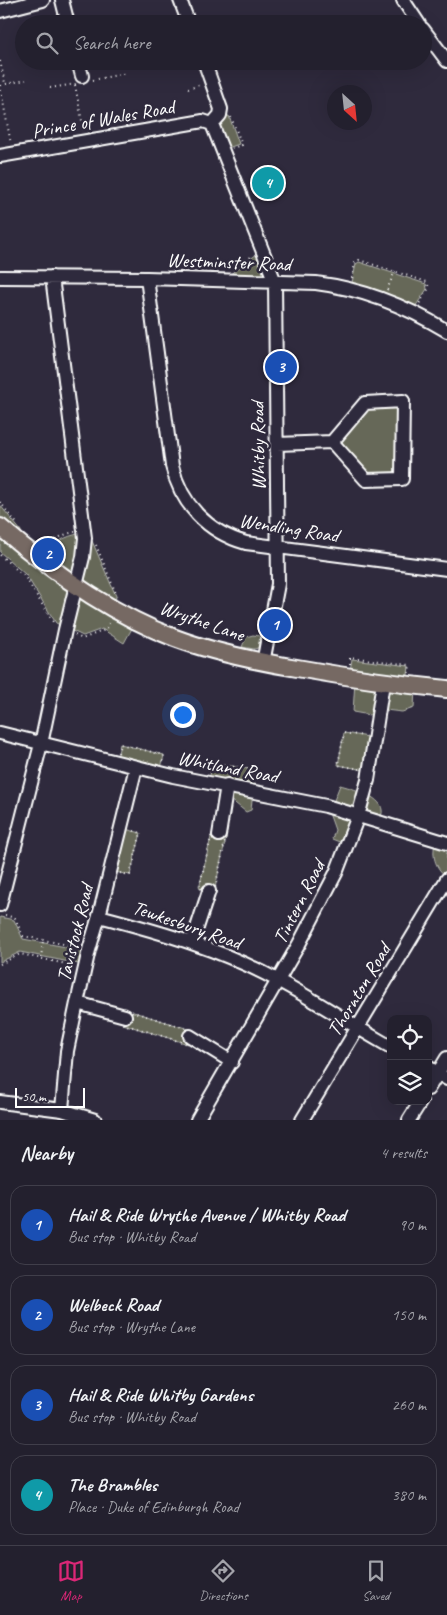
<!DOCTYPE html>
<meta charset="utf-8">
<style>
:root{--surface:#23202e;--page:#2f2d3a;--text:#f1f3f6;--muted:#a3a3aa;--line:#403e4a;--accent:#db2777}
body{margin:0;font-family:Caveat,sans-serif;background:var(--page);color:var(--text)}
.controls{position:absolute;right:15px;bottom:15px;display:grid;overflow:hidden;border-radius:10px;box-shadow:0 5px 20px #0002}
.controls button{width:45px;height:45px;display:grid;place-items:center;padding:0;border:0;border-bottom:1px solid var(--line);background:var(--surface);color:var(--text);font:25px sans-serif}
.compass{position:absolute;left:327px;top:85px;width:45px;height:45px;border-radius:50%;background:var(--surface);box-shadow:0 5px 20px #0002;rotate:153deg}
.scale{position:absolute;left:15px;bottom:12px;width:70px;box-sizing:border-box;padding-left:5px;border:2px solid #fff;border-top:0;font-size:14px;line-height:18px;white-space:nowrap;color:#fff;-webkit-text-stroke:4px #2f2a3d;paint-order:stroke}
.you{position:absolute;left:182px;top:714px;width:18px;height:18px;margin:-12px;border:4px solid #fff;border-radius:50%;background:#1a73e8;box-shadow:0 0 0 8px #1a73e833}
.badge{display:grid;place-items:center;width:32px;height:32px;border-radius:50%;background:var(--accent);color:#fff;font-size:16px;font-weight:700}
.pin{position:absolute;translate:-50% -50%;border:2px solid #fff;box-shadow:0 1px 5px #0006}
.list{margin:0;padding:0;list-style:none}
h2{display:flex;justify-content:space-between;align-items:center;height:65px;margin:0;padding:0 20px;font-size:21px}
h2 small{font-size:16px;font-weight:400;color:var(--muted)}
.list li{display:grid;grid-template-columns:32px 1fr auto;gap:15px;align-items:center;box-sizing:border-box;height:80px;margin:0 10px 10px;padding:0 10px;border:1px solid var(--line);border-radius:15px}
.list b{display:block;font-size:19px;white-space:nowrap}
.list p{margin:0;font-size:16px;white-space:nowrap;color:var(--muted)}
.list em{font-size:16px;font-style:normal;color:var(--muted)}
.icon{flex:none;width:28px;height:28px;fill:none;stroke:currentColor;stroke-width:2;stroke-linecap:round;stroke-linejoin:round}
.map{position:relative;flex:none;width:447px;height:1120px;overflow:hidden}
.search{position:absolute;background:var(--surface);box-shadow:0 5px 20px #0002;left:15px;right:15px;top:15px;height:55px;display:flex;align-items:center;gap:12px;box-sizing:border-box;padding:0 18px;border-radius:28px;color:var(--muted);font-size:19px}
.sheet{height:425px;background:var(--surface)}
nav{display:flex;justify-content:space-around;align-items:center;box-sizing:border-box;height:70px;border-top:1px solid var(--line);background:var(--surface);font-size:14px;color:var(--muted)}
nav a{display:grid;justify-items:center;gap:2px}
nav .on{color:var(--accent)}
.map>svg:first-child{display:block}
.green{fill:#666859;stroke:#b2b4ac}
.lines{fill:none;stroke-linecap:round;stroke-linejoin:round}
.minor-casing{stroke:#fff;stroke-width:16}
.major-casing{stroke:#fff;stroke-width:20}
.path{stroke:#fff;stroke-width:2;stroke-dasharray:1 4;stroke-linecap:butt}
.minor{stroke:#2f2a3d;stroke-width:12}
.major{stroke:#766964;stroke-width:16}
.labels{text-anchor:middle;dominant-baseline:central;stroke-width:5;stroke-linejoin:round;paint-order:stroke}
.street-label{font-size:20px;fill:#fff;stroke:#2f2a3d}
</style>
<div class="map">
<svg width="447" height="1120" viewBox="0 0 447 1120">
<rect width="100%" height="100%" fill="#2f2a3d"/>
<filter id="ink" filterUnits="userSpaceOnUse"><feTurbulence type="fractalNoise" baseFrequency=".02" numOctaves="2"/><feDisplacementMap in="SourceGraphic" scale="10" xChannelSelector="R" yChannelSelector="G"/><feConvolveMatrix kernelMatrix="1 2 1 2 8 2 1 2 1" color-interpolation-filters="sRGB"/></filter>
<g filter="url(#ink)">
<path class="green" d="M222,116H229L239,144L225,149L214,124Z
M261,251L272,279L225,278Z
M359,262L426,284L427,289L413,310L351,287L356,264Z
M403,401L402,479L366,480L332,442L365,403Z
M0,505L21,531L20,542L0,525Z
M0,529L37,560C51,545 63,536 83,533V539L92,541L116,596L114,611L136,621L124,643L102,629L83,636L56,623L26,575L0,552Z
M253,635L260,636L258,648L254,649L242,647L246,637Z
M352,659L409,666L407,683L349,677Z
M355,681L415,688L414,708L402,712L377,709L375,716L353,712Z
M344,733L375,738L370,771L338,765Z
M120,744L164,755L160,773L116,762Z
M212,763L255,770L251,810L246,812L209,782Z
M340,785C351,788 381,796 382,810C383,813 380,818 380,821L358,816L347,845L332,839L335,830L329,813Z
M121,828L141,833L130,875L110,871Z
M212,833L226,837L214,893L199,888Z
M436,841L447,845L446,876C435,868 431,854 436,841Z
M0,917L14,920L23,939L82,950L79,964L20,952L0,962Z
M127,1010L192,1030L188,1044L123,1024Z"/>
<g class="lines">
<g class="minor-casing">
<path id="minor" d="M62,0L68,24
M180,0L189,24
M403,0L419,24
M0,11L43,0
M423,29L447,61
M78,61L82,76
M204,61L221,109L220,115L212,124L275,282L278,584L263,663
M0,156L203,121L212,124
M0,277L147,278L316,283C364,289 406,306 447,331
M147,278L172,466C181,504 207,532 246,543L447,569
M277,444L332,442L365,403L403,401L402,479L366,480L332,442
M0,733L173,776L326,806L447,843
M219,835L227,785
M0,905L41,744L65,630L83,557L85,538L52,277
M99,916C161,932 223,950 279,981C317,1001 353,1026 391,1047
M192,943L209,891
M77,1003L125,1016
M190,1036L232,1062
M428,1067L447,1079
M428,1089L447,1058
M0,1102L62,1110L95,1120
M62,1110L67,1051L77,1003L89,950L99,916L136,767
M197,1120L299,944L336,873L358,816L368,780L383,683
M302,1120L447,879
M409,1120L421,1101"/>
</g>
<g class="major-casing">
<path id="major" d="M0,527C50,570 113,615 175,638C215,653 255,661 297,668C347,677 396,684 447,689"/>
</g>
<path class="path" d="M0,61L5,83
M179,65L190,61
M93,80L127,73
M0,85L11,144
M1,85L26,80
M75,85L84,131
M50,88L76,84
M188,89L202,84
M231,117L242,145L232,148
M234,270L252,256
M352,278L355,263L359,260L427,282L429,288L419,304
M387,290L395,271
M0,502L18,525
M96,545L117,596
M44,549C51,541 65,533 75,532
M0,555L25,577L55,625
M75,635L82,639L105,630L110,621
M350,664V657L410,665L409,673
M118,753L120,744L164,755L162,763
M360,769L338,765L344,733L363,736
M211,772L212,763L255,770L254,781
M212,833L226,837L214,893L199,888Z
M120,873L130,875L141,833L131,830
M5,915L15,918L23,936L79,947
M41,958L43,941
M0,964L20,954L75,966
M127,1010L192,1030L188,1044L123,1024Z"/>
<use href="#minor" class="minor"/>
<use href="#major" class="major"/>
</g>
</g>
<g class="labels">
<g class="street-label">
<text transform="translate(103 119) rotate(-10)">Prince of Wales Road</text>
<text transform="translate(229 262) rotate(2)">Westminster Road</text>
<text transform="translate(258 446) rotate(-91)">Whitby Road</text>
<text transform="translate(289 528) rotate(9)">Wendling Road</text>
<text transform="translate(202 621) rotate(19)">Wrythe Lane</text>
<text transform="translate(228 767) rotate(11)">Whitland Road</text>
<text transform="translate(299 902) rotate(-63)">Tintern Road</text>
<text transform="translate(187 925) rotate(19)">Tewkesbury Road</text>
<text transform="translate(75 933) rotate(-76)">Tavistock Road</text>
<text transform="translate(359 990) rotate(-59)">Thornton Road</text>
</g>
</g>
</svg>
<div class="controls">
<button><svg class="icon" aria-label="locate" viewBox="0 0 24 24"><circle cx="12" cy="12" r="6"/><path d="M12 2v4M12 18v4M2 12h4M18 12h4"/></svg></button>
<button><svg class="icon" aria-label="layers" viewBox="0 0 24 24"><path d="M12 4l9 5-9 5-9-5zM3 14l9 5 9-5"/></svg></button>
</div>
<svg class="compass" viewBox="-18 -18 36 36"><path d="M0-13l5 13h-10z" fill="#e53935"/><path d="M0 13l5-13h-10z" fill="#a3a3aa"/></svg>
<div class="scale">50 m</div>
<div class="you"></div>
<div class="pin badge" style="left:275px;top:625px;background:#1a4fb4">1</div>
<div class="pin badge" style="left:48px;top:554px;background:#1a4fb4">2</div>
<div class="pin badge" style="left:281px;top:367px;background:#1a4fb4">3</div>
<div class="pin badge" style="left:268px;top:183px;background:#0f9aa8">4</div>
<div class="search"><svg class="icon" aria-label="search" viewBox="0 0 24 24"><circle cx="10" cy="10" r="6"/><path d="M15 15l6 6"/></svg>Search here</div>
</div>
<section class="sheet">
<h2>Nearby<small>4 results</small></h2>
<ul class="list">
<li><span class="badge" style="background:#1a4fb4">1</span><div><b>Hail &amp; Ride Wrythe Avenue / Whitby Road</b><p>Bus stop · Whitby Road</p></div><em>90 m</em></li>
<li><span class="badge" style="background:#1a4fb4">2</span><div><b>Welbeck Road</b><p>Bus stop · Wrythe Lane</p></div><em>150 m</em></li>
<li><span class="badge" style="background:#1a4fb4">3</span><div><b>Hail &amp; Ride Whitby Gardens</b><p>Bus stop · Whitby Road</p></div><em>260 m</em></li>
<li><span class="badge" style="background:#0f9aa8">4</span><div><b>The Brambles</b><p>Place · Duke of Edinburgh Road</p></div><em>380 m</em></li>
</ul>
</section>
<nav>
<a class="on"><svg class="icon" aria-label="map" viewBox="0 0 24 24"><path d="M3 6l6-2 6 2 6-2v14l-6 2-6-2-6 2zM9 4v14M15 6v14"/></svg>Map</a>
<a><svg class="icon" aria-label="directions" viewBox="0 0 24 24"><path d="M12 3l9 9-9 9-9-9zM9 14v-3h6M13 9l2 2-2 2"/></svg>Directions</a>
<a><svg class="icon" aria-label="saved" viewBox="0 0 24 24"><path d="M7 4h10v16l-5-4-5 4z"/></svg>Saved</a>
</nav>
